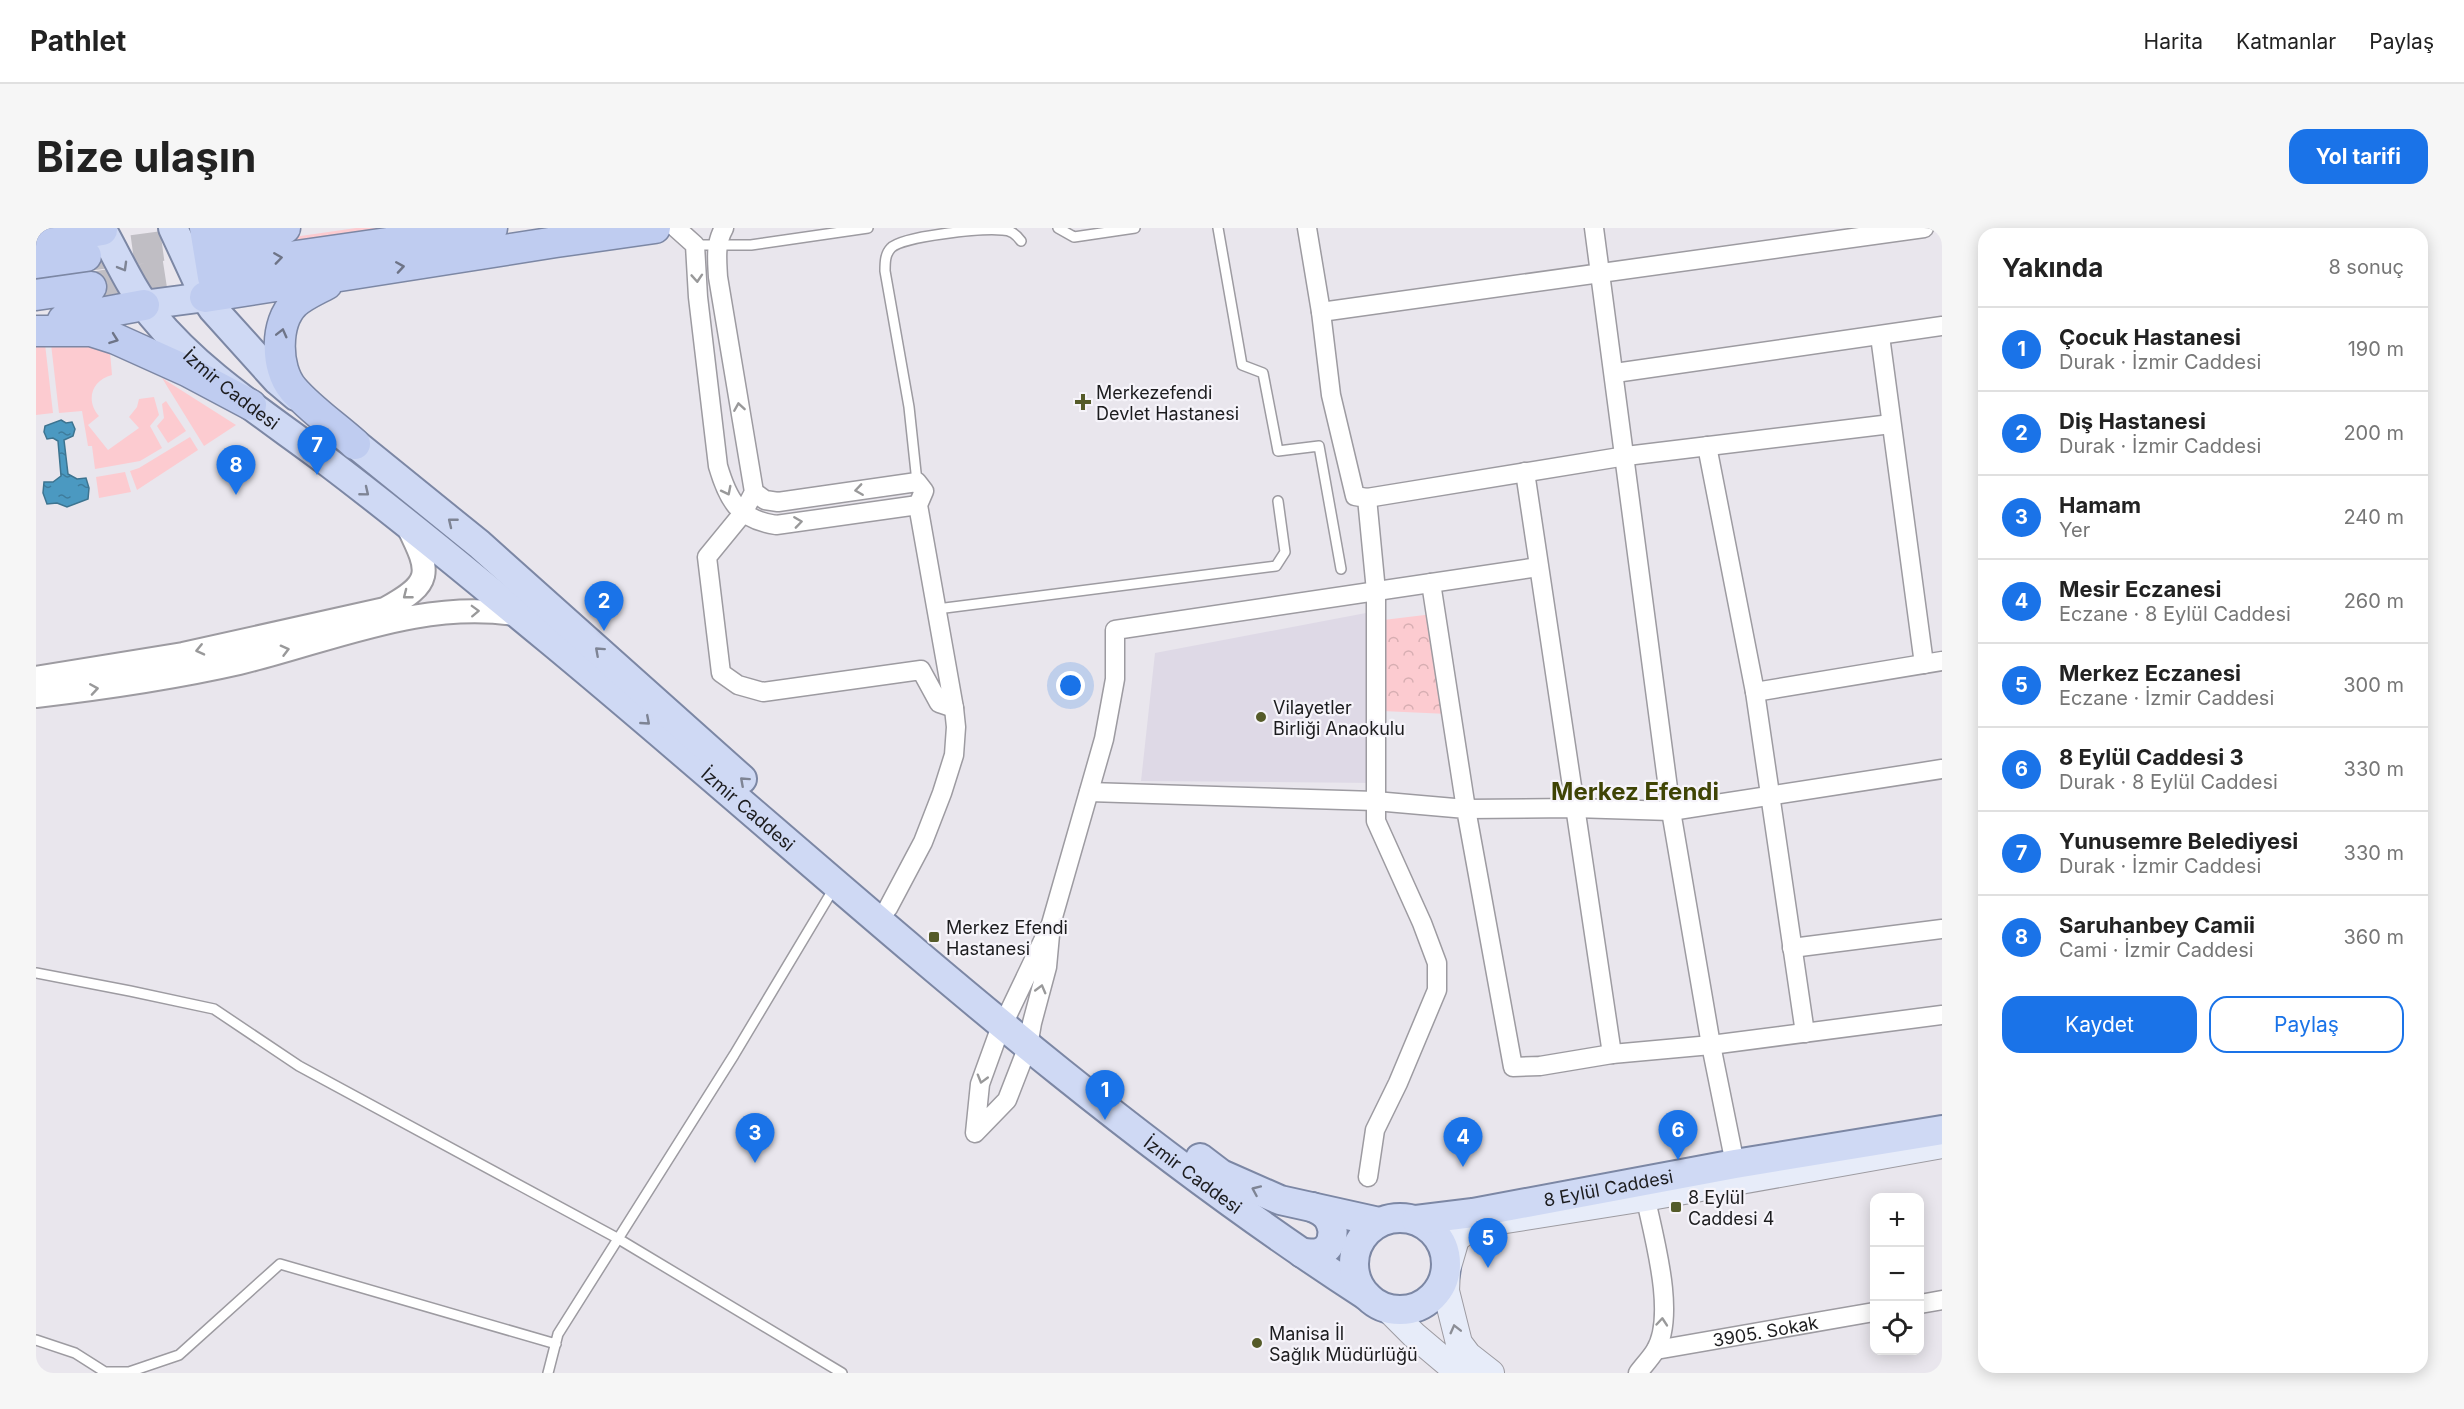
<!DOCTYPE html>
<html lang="tr">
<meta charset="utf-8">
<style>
:root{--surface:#fff;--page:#f6f6f6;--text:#222;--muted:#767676;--line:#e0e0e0;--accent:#1a73e8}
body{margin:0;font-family:Inter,sans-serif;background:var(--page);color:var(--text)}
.controls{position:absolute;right:18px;bottom:18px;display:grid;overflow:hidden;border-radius:12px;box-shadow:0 3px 15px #0003}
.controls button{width:54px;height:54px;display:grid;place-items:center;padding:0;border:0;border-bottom:2px solid var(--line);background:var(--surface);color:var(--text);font:30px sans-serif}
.you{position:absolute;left:1035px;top:458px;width:21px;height:21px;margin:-15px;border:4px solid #fff;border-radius:50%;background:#1a73e8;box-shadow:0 0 0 9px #1a73e833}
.badge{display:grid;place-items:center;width:39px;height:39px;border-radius:50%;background:var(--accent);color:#fff;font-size:20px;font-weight:700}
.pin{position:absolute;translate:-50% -50px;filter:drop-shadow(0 2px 3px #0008)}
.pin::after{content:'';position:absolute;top:32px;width:21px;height:18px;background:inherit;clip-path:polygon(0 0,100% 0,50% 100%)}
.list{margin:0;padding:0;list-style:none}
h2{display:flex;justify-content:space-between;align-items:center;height:78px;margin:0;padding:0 24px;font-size:26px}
h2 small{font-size:20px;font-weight:400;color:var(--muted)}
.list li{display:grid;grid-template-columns:39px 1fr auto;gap:18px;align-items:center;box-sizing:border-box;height:84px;padding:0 24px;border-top:2px solid var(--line)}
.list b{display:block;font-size:22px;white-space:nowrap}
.list p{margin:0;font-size:20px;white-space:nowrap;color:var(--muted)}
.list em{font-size:20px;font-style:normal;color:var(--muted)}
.actions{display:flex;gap:12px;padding:18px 24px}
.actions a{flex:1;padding:14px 0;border:2px solid var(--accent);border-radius:18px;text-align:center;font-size:21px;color:var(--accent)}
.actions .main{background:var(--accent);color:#fff}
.icon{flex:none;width:33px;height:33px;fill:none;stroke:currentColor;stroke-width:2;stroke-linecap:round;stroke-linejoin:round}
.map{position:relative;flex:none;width:1906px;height:1145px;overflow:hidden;border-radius:18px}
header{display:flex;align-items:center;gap:36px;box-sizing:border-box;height:84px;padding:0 30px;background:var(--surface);border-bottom:2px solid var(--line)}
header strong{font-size:28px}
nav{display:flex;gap:33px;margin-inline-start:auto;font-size:21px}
.intro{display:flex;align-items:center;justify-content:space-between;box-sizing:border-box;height:144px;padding:0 36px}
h1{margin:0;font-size:42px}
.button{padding:15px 27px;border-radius:18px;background:var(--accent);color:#fff;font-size:21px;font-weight:700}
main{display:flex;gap:36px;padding:0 36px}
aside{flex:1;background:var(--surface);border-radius:18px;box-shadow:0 3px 15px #0003}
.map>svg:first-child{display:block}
.built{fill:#ded9e6}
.green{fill:#fccbd0}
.park{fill:url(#park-crowns)}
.water{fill:url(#water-ripples);stroke:#3d7490;stroke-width:1.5}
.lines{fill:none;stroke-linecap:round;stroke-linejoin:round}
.trunk-tunnel{stroke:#c0bec4;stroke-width:30;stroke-dasharray:30 15;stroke-linecap:butt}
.service-casing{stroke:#9d9ba1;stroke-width:12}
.minor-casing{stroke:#9d9ba1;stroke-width:21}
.tertiary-casing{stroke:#9d9ba1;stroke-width:26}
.secondary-casing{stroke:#9d9ba1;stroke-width:28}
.primary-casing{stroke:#7c87a4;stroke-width:32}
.trunk-casing{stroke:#7c87a4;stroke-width:33}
.service{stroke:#fff;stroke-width:9}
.minor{stroke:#fff;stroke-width:18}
.tertiary{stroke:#fff;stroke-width:22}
.secondary{stroke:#e7ecf9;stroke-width:26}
.primary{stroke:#cfd9f4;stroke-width:28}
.trunk{stroke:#bfccf0;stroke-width:30}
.oneway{stroke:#6e7487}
.oneway2{stroke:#7e8494}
.oneway3{stroke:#99999a}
.oneway4{stroke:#8c8e96}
.poi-dot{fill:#555b29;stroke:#f6f4fa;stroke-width:2}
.labels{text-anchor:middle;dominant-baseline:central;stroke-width:4.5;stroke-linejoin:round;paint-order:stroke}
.street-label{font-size:18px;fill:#1c1c1e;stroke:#f6f4fa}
.poi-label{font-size:18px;fill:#1c1c1e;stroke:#f6f4fa;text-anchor:start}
.district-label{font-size:24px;font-weight:bold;fill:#3f4405;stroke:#f6f4fa}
</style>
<header>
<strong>Pathlet</strong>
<nav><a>Harita</a><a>Katmanlar</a><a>Paylaş</a></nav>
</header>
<div class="intro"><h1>Bize ulaşın</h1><a class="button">Yol tarifi</a></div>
<main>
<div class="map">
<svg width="1906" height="1145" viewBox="0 0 1906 1145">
<defs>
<pattern id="park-crowns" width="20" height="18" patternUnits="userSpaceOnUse" patternTransform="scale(1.5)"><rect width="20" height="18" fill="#fccbd0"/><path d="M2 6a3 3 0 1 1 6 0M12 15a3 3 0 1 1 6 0" fill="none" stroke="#d7aeb2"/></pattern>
<pattern id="water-ripples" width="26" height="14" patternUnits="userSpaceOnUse" patternTransform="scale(1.5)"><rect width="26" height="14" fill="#4b99c1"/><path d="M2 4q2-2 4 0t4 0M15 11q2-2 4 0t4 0" fill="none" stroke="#3e7c9c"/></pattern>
</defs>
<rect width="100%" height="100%" fill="#e9e6ed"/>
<path class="built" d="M1330,385L1341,555L1105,553L1119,425Z"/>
<path class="green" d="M320,0H389L182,30L181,20Z
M9,116L17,185L0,187V118Z
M15,116H54L74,124L76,147C56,152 49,172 63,188L52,197L72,222L103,200L93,189L101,179L103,171L118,169L123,187L114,198L126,220L104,233L59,241L56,218H52L46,183L23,185Z
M126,150L200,197L168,218Z
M130,173L150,203L132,215L121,198L128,190L126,176Z
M154,209L162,222L101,262L94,243L103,240Z
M89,244L95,264L63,270L60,249Z"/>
<path class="park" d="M1397,386L1412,486L1346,483L1339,393Z"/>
<path class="water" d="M25,192L30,195L36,194L39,201L37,208L28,212L32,246L41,251L50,250L53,260L52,271L31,279L21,275L11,276L7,265L8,254H17L25,248L22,213L17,210L11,211L8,204L9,198Z"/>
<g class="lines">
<path class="trunk-tunnel" d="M52,28L171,12
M55,59L183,39"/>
<g class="service-casing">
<path id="service" d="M1022,0L1038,9L1099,0
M1182,0L1206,137L1227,145L1242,223L1283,218L1305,341
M659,17H715L832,0
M881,254L873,179L849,43C849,35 849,26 855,20C866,8 947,0 966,2C975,2 980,6 985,13
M901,381L1240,338L1249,324L1242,273
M0,745L94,763L178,781L263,838L581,1010L806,1145
M0,1112L39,1125L69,1144H93L143,1127L244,1036L520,1116
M512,1145L522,1106L698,827L798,660"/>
</g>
<g class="minor-casing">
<g id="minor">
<path d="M640,0L659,17L662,69L682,238C692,272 702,291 740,297L882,277"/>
<path d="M688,0C679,16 681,31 682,49L718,264L729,272L742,274L881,254L888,263L882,277L918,480L903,475L885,442L727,464L702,457L685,445L671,329L707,285L718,264"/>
<path d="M1271,0L1285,84L1295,167L1319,268L1331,270L1340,363V593L1386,695L1401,735V762L1362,855L1339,902L1332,949"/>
<path d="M1558,0L1635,583L1675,817L1699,936"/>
<path d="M1285,84L1888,0"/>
<path d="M1844,108L1888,436"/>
<path d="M1579,145L1906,98"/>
<path d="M1671,218L1719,464L1769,805"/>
<path d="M1489,244L1576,826"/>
<path d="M1331,270L1590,228L1855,196"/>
<path d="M1395,355L1430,581L1538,580L1635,583L1906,541"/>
<path d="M1719,464L1906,433"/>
<path d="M1053,564L1339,573L1430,581L1477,839L1504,838L1576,826L1675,817L1906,787"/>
<path d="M852,680L887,614L906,565L918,527L920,499L918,480"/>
<path d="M1015,696L961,809L944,856L939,905L971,872L992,818L996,795L1011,739L1015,696L1068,511L1079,451V402L1502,339"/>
<path d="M1756,720L1906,701"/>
<path d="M1884,1076L1906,1072"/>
<path id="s1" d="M1620,1122L1838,1084"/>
<path d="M1602,1145C1607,1138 1614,1131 1619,1123C1642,1086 1615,1000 1607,958"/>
</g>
</g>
<g class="tertiary-casing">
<path id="tertiary" d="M0,450L147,426L349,381C397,355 395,345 372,299
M0,468C68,460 137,450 203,435C295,413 388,370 484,387"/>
</g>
<g class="secondary-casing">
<path id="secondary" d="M1351,1080L1378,1107L1423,1145
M1455,1145L1432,1127L1423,1115L1410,1063L1411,1042L1420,1011L1438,997L1609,970L1906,917"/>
</g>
<g class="primary-casing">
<g id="primary">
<path id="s2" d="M65,0C81,28 95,61 116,87C163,145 228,186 288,231C366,290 441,352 516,414C784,636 1038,879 1331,1068"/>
<path d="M137,0L169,69L177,81L241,152L260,168"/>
<path d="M108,77L169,69"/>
<path d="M301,201L443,316L706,551"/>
<path d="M1164,930L1185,946L1244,972L1343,994"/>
<circle cx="1364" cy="1036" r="46"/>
<path id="s3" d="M1380,992L1437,985L1699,936L1906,902"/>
<path d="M1266,1025C1271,1025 1277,1026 1281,1025C1295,1023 1300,1006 1294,994C1291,986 1283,982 1276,979"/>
</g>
</g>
<g class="trunk-casing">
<path id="trunk" d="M169,0L177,49L183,61
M180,11L249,0
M0,13L66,2
M0,35L50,28
M185,39L456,0
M291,56C280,62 268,67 259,75C239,94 239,140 257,161C274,181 299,198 319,216
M0,67L55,59
M169,69L520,14L619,0
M27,92L108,77
M0,103H55L80,111L151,143L215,177"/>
</g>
<use href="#service" class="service"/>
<use href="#minor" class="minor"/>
<use href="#tertiary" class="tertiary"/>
<use href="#secondary" class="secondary"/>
<use href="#primary" class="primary"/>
<use href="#trunk" class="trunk"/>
</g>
<defs><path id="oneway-chevron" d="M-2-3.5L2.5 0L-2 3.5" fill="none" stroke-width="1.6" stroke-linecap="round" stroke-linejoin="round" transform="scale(1.5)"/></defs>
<g class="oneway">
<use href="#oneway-chevron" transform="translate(242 30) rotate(-8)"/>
<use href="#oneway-chevron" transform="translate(364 39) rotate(-9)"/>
<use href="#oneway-chevron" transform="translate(246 105) rotate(-76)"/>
<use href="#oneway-chevron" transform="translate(78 111) rotate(20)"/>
</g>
<g class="oneway2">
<use href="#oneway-chevron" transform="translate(87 39) rotate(60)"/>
<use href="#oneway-chevron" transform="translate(329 264) rotate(39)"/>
<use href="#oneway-chevron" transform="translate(416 294) rotate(-141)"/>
<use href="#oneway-chevron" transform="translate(563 423) rotate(-138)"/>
<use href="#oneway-chevron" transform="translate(610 493) rotate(41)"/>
<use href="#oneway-chevron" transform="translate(708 553) rotate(-138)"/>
<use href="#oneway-chevron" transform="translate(1220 962) rotate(-156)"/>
</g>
<g class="oneway3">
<use href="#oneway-chevron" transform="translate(661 50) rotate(86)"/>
<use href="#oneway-chevron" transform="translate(703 179) rotate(-99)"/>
<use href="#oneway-chevron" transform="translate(823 262) rotate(172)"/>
<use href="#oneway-chevron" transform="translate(691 263) rotate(63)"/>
<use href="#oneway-chevron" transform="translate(762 294) rotate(-8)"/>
<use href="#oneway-chevron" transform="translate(371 367) rotate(142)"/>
<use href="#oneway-chevron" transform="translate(439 383) rotate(-2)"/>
<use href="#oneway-chevron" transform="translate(164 422) rotate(167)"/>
<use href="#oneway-chevron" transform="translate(249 422) rotate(-15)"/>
<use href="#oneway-chevron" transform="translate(58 461) rotate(-9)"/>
<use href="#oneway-chevron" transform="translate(1005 761) rotate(-75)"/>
<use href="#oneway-chevron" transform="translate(946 851) rotate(106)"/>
<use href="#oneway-chevron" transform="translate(1626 1094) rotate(-85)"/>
</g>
<use class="oneway4" href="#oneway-chevron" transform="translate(1419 1101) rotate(-104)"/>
<g class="poi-dot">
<path d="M1044 165h6v6h6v6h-6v6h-6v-6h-6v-6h6z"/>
<circle cx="1225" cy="489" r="6"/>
<rect x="892" y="703" width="12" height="12" rx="3"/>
<rect x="1634" y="973" width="12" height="12" rx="3"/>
<circle cx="1221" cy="1115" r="6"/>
</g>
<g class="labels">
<g class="street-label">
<text stroke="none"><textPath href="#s2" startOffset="210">İzmir Caddesi</textPath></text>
<text stroke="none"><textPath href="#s2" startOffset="876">İzmir Caddesi</textPath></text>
<text stroke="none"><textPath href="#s2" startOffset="1452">İzmir Caddesi</textPath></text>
<text stroke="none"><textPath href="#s3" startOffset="195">8 Eylül Caddesi</textPath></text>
<text stroke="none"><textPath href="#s1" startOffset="111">3905. Sokak</textPath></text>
</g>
<g class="poi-label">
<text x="1060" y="164">Merkezefendi<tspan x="1060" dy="21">Devlet Hastanesi</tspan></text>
<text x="1237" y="479">Vilayetler<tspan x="1237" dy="21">Birliği Anaokulu</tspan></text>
<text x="910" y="699">Merkez Efendi<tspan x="910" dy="21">Hastanesi</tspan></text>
<text x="1652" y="969">8 Eylül<tspan x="1652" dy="21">Caddesi 4</tspan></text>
<text x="1233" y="1105">Manisa İl<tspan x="1233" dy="21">Sağlık Müdürlüğü</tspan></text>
</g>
<g class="district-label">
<text x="1599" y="563">Merkez Efendi</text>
</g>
</g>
</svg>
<div class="controls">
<button>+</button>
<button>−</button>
<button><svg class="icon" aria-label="locate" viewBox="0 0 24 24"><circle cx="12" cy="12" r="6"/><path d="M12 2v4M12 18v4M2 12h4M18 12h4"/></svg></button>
</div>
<div class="you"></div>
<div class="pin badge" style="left:1069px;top:892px">1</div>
<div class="pin badge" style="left:568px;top:403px">2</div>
<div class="pin badge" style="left:719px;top:935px">3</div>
<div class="pin badge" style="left:1427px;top:939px">4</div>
<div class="pin badge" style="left:1452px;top:1040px">5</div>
<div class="pin badge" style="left:1642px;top:932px">6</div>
<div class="pin badge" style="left:281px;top:247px">7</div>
<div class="pin badge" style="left:200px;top:267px">8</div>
</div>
<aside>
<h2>Yakında<small>8 sonuç</small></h2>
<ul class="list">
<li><span class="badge">1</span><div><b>Çocuk Hastanesi</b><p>Durak · İzmir Caddesi</p></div><em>190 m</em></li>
<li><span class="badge">2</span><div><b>Diş Hastanesi</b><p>Durak · İzmir Caddesi</p></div><em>200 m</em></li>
<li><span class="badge">3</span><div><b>Hamam</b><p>Yer</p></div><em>240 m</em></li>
<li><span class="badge">4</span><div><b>Mesir Eczanesi</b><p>Eczane · 8 Eylül Caddesi</p></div><em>260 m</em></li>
<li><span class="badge">5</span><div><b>Merkez Eczanesi</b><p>Eczane · İzmir Caddesi</p></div><em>300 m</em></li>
<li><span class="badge">6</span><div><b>8 Eylül Caddesi 3</b><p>Durak · 8 Eylül Caddesi</p></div><em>330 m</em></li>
<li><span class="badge">7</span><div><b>Yunusemre Belediyesi</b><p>Durak · İzmir Caddesi</p></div><em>330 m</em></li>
<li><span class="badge">8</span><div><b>Saruhanbey Camii</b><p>Cami · İzmir Caddesi</p></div><em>360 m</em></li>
</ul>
<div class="actions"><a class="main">Kaydet</a><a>Paylaş</a></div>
</aside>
</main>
